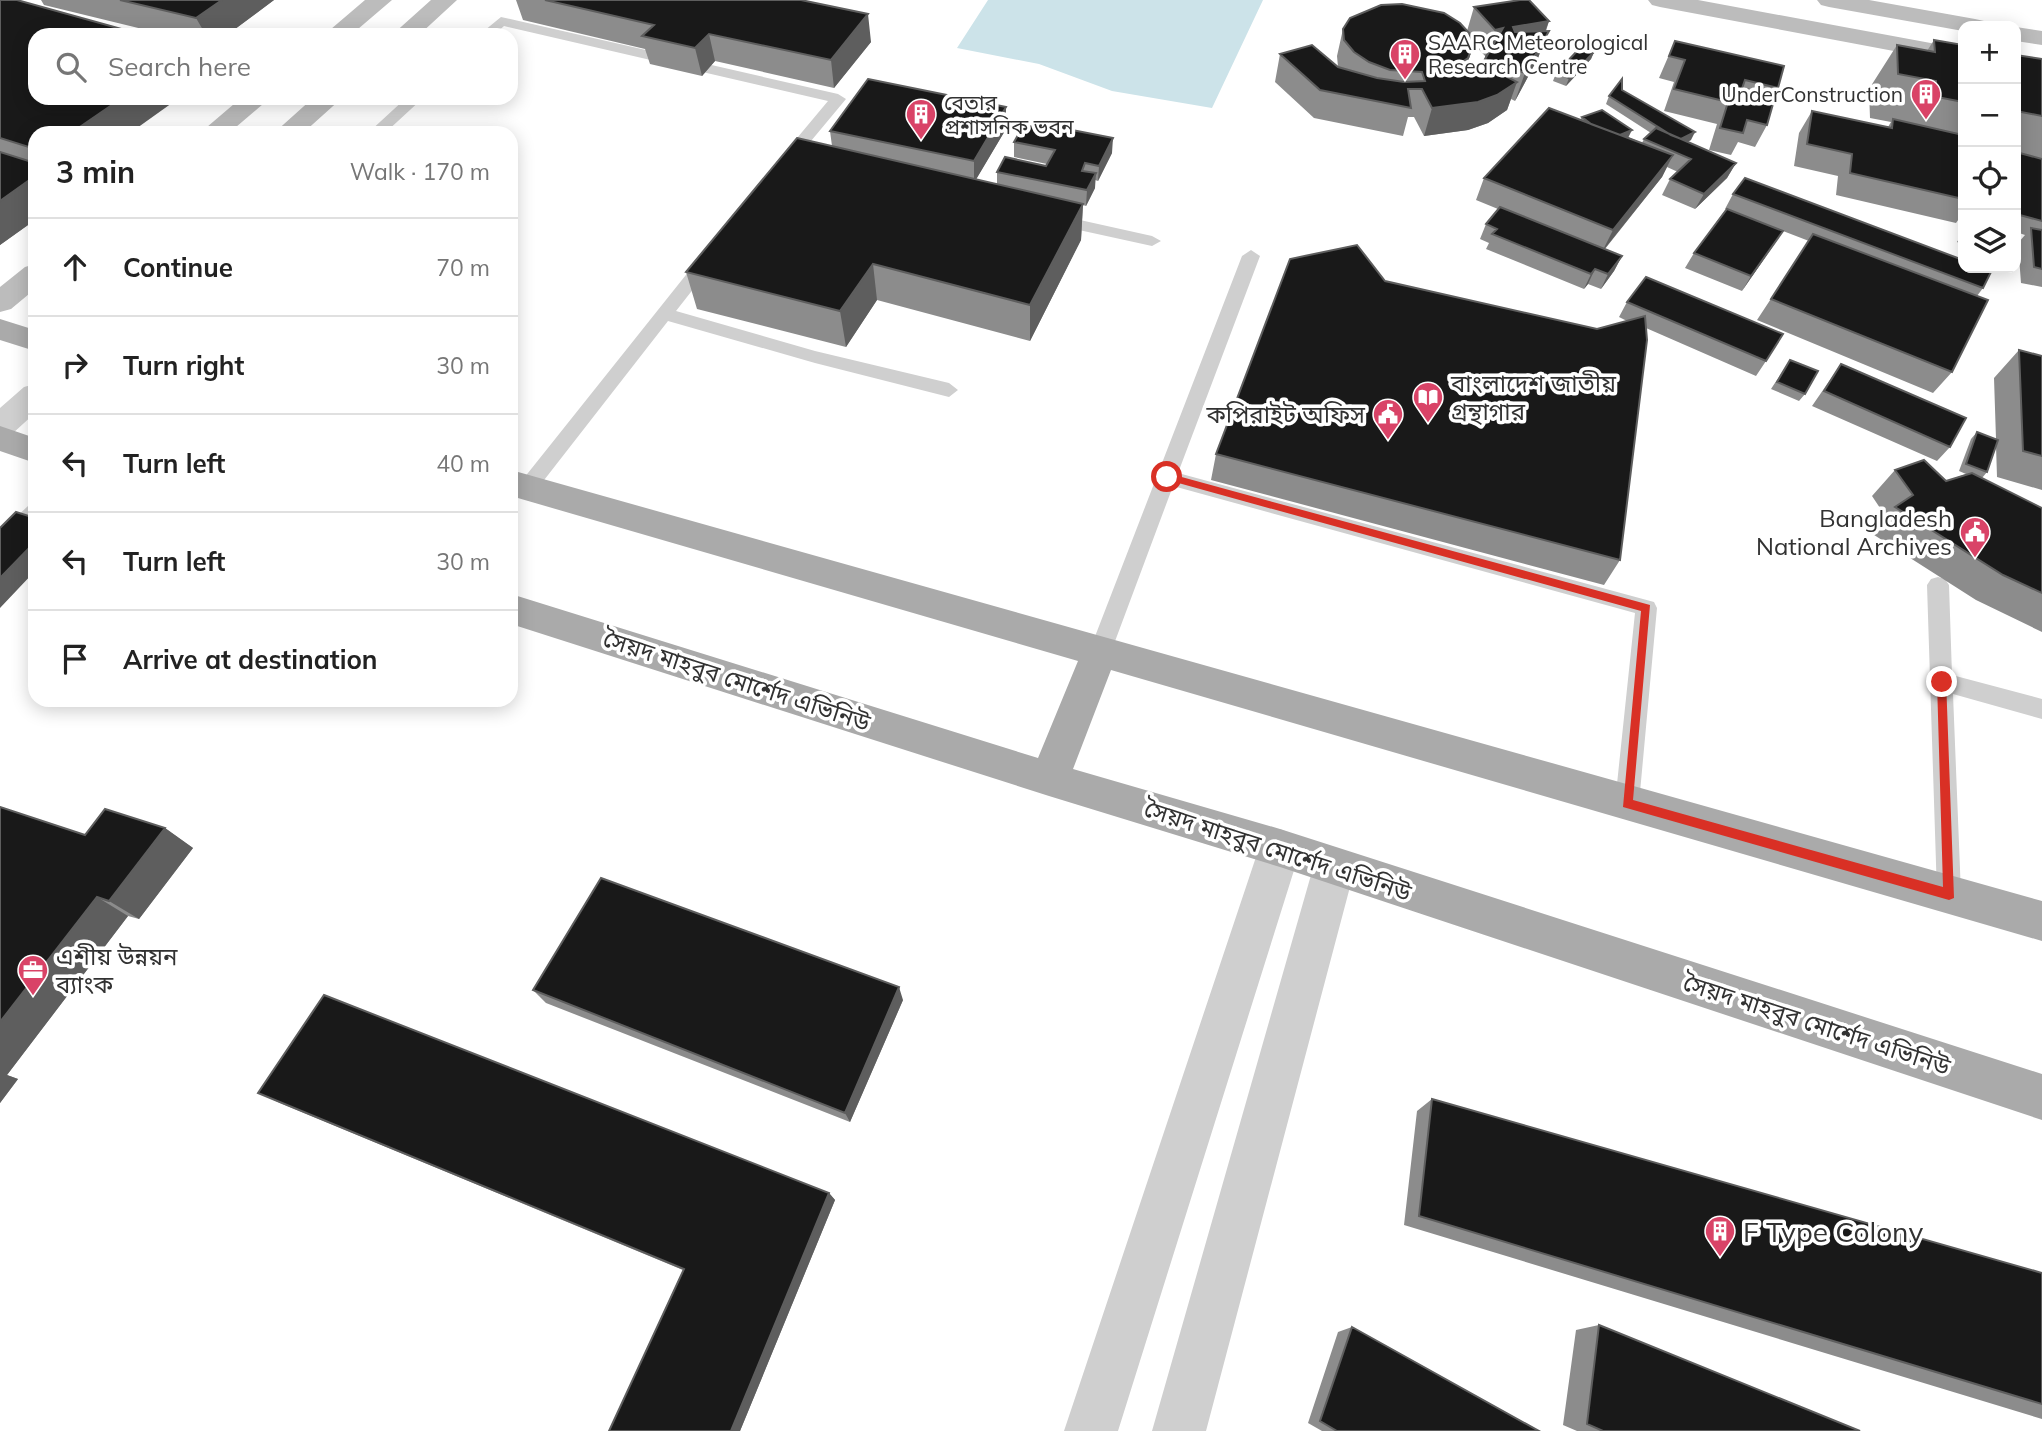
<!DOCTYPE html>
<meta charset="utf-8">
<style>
:root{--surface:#fff;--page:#f2f2f2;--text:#222;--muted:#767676;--line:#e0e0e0}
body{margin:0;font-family:Mulish,"Noto Sans Bengali",sans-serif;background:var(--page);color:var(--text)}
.controls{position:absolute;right:21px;top:21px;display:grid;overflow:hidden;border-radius:14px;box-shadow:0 4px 18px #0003}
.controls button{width:63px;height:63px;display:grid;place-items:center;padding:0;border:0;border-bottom:2px solid var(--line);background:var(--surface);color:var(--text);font:35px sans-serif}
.stop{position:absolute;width:21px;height:21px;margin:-16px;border:5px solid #d93025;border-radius:50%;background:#fff}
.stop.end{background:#d93025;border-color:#fff;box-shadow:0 2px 7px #0008}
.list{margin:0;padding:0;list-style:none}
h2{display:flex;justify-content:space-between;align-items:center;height:91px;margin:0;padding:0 28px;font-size:30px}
h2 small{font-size:23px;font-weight:400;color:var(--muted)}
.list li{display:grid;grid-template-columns:46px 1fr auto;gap:21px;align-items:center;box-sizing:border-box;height:98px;padding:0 28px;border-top:2px solid var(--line)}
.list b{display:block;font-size:26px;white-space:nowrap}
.list em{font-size:23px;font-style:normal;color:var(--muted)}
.icon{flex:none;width:38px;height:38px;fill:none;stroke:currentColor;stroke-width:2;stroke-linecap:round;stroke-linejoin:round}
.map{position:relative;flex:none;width:2042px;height:1431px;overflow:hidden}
.search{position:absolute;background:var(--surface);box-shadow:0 4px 18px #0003;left:28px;top:28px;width:490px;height:77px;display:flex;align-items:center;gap:18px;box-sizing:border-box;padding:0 24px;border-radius:21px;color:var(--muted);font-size:26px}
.panel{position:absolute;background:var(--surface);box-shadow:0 4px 18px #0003;left:28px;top:126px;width:490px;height:581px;border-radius:21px}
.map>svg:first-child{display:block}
.water{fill:#cce3e9}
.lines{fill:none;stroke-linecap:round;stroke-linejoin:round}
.lane{fill:#cfcfcf;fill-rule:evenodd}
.street{fill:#cfcfcf;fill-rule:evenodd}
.secondary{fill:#bcbcbc;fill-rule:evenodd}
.primary{fill:#aaa;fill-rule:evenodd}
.wall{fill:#8c8c8c;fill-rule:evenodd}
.shaded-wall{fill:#5e5e5e}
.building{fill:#191919;stroke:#5e5e5e;stroke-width:2}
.route{fill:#d93025}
.labels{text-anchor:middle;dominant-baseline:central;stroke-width:7;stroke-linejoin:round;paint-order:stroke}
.far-poi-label{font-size:21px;fill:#323232;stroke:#fff;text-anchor:start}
.poi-label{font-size:24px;fill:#323232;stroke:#fff;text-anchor:start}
.street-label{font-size:24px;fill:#323232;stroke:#fff}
.near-poi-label{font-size:28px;fill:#323232;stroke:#fff;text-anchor:start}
</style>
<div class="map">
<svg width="2042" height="1431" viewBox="0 0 2042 1431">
<rect width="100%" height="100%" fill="#fff"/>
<path class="water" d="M988,0H1263L1212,108L1112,91L1039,64L957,48Z"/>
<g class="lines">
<path class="lane" d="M501,17L838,94L846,99L791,165L785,167L777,162L828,101L504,26L494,35H479Z
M406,98H423L385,133H368Z
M1053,214L1152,236L1161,241L1152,246L1047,223L1045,219L1047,215Z
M1251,250L1260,256L1178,473L1654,602L1657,608L1639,803L1635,810L1627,814L1619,810L1615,803L1635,613L1173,486L1111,652L1108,658L1100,661L1092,658L1089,652L1242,256Z
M707,254L716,260L676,311L815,351L949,383L958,390L949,397L815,363L668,321L534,493H520L517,488L520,483L701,256Z
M35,503V523L7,550L0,552V532L28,506Z
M1938,577L1945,579L1949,585L1952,675L2042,699V719L1953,694L1961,894L1958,902L1949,906L1940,902L1937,894L1927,585L1931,579Z"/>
<path class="street" d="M35,384V413L12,434L0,438V408L24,387Z
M1280,829L1295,835L1301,848L1118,1431H1064L1259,848L1265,835Z
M1334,849L1349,855L1355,868L1206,1431H1152L1313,868L1319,855Z"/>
<path class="secondary" d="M365,0H392L351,35H324Z
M431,0H457L419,35H392Z
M1648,0H1698L1963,49V64L1660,7L1652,5Z
M1817,0H1869L1975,19L1984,21L1987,26H1963V31L1829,7L1821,5Z
M2016,27L2042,31V45L2016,41Z
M241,98H270L229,133H200Z
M313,98H342L303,133H274Z
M35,264V289L11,309L0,312V287L25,267Z"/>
<path class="primary" d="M0,319L35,330V351L0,340Z
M0,426L35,438V463L0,451Z
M511,470L2042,901V941L1111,670L1073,769L1280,829L2042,1074V1120L1280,867L1049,796L511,624V594L1038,758L1078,661L511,496Z"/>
</g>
<path class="wall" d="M0,0L35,133V220L0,245Z
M41,0H274L227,35H167L44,5Z
M516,0H801L871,42L834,88L715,61L702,76L650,64L645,49L523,20Z
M1474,7L1549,21L1538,58L1515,101L1511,99L1507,110L1488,123L1468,130L1424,136L1414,117H1408L1403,136L1314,118L1275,82L1280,54L1338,67L1337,56L1343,29L1467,31ZM1472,42L1486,57L1482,68L1474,70L1466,67L1473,46Z
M1934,40L1963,45V213L1956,223L1836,195L1838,176L1794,166L1799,133L1812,111L1888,127L1891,122L1870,118L1869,89L1897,45L1927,51Z
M1675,41L1778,88L1773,96L1767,125L1755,147L1738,142L1731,155L1709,150L1717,124L1664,111L1674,82L1659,78Z
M1594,52L1591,59L1566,86L1553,81L1556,73Z
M2016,55L2042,59V287L2021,283L2018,243L2025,235L2016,232Z
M1622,90L1691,140L1687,142L1736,163L1727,178L1695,209L1662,195L1670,179L1678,172L1667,167L1662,177L1605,249L1622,256L1614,271L1601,289L1588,284L1584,289L1486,249L1489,243L1480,239L1486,224L1498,209L1476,200L1484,178L1580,120L1582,117L1642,143L1644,139L1651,133L1606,104L1609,96Z
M1006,107V129L976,179L997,184V172L1046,166L1047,164L1014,157V142L1112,153L1098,181L1095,180V188L1086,206L1083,205L1081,240L1030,341L877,300L846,347L697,309L686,272L832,146L830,131Z
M1733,194L1983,288L1977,296L1952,372L1933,393L1757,320L1809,241L1783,231L1742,291L1685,268L1694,253L1726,209H1725Z
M1963,232V245L1957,242Z
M1385,281L1597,329L1627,321L1619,317L1627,302L1766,361L1756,376L1646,328L1620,560L1604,585L1211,480L1216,454Z
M2019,350L2042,356V490L1997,477L1996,445L1987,472L1982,478L2042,508V632L1976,600L1871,533L1886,517L1872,496L1895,470L1946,481L1966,474L1959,471L1971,439L1977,432L1996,439L1994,378Z
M1790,360L1805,394L1799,401L1771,389Z
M1841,364L1950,447L1937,461L1812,406Z
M0,807L85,835L165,828L193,848L139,919L128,916L7,1075L18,1079L0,1103Z
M533,990L903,1000L850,1122L546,1003Z
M258,1093L829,1193L835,1200L740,1431H609L683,1270L280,1103Z
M1432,1099L2042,1273V1419L1404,1225L1417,1111Z
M1599,1325L1860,1431H1577L1563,1425L1576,1330Z
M1352,1327L1539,1431H1322L1308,1423L1338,1332Z"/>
<path class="shaded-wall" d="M222,0H274L227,35H206L196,18Z
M868,14L871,42L834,88L831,60Z
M1549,21L1539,48L1549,31L1538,58L1515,101L1525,73L1513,27Z
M1503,28L1494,56L1485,57L1495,30Z
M709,34L715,61L702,76L695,48Z
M1473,46L1464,74L1456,66Z
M1594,52L1591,59L1566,86L1569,78Z
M1511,68L1503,92L1517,82L1507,110L1488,123L1468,130L1424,136L1432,108L1505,76Z
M122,98H179L130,133H71Z
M1006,107V129L974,183V161Z
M1632,130L1628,138H1611Z
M1695,132L1691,140L1675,148L1679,140Z
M1113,138L1112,153L1098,181L1099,166Z
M1673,155L1662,177L1602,252L1613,230Z
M1736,163L1727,178L1695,209L1704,194Z
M1096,173L1095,188L1086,206L1087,190Z
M35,176V220L0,245V201Z
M1083,204L1081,240L1030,341V305Z
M1783,231L1773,246L1742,291L1751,276Z
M1622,256L1614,271L1601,289L1608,274Z
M873,264L877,300L846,347L840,311Z
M1595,269L1588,284L1584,289L1591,274Z
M35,542V571L0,608V578Z
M165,828L193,848L139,919L109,901Z
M97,897L128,916L7,1075L18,1079L0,1103V1022Z
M899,987L903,1000L850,1122L845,1113Z
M829,1193L835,1200L740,1431H731Z"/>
<path class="building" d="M0,0H17L143,35H35V98H122L71,133H35V149L0,138Z
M120,0H222L196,18Z
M545,0H801L868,14L831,60L709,34L695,48L642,36L654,25Z
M1520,0H1529L1549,21L1513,27L1515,32L1549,31L1525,73L1511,68L1505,76L1517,82L1497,95L1478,102L1432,108L1422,89H1408L1411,108L1320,90L1280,54L1312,45L1338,67L1377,78L1404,82L1425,81L1422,72L1390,70L1369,62L1354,52L1344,40L1343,29L1350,18L1381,5L1402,4L1444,13L1460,23L1470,34L1473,46L1468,58L1456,66L1461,70L1466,67L1474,70L1478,66L1488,70L1494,62L1485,59L1503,28L1495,30L1474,7Z
M1934,40L1963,45V102L1937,97L1936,81L1898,74L1897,45L1935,52Z
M1675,41L1784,66L1778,88L1745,80L1739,97L1743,98L1746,89L1775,97L1767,125L1747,120L1743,133L1720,128L1728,102L1674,89L1685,60L1669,56Z
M1581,47L1594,52L1569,78L1556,73Z
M2016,55L2042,59V116L2016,111Z
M868,79L1006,107L974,161L830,131Z
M1622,79V90L1695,132L1681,139L1671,135L1609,96Z
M1549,108L1673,155L1613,230L1484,178Z
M1602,110L1632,130L1620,135L1591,124L1582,117Z
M1812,111L1892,128L1893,119L1963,135V199L1850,173L1852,154L1807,144Z
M1026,121L1113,138L1099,166L1085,163L1082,171L1096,173L1087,190L997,172L1005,157L1046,166L1055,150L1014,142Z
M1656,128L1736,163L1704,194L1670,179L1691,159L1644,139Z
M797,138L1083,204L1030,305L873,264L840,311L686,272Z
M0,152L35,163V176L0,201Z
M2016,152L2042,159V221L2016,214Z
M1745,178L1963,260V268H1985L1992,270L1983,288L1733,194Z
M1500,207L1622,256L1608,274L1595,269L1591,274L1492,234L1497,229L1486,224Z
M1727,209L1783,231L1751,276L1694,253Z
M2031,228L2042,230V269L2034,267Z
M1813,234L1988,300L1952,372L1771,299Z
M1357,245L1385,281L1597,329L1645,316L1647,340L1620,560L1216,454L1290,259Z
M1646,277L1783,334L1766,361L1627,302Z
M2019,350L2042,356V456L2023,451Z
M1790,360L1818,371L1805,394L1777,382Z
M1841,364L1966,418L1950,447L1824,391Z
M1977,432L1998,440L1987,472L1966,464Z
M1924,460L1946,481L1972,473L2042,508V593L2003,575L1895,507L1913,495L1895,470Z
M16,512L35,518V542L0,578V528Z
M0,807L85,835L105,809L165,828L109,901L97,897L0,1022Z
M601,878L899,987L845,1113L533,990Z
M324,995L829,1193L731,1431H609L684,1269L258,1093Z
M1432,1099L2042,1273V1404L1419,1216Z
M1599,1325L1860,1431H1603L1587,1424Z
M1352,1327L1539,1431H1337L1320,1421Z"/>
<path class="route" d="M1167,473L1650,605L1633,800L1943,887L1937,682L1938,679H1946L1954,898L1949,900L1623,807L1641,611L1164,479V474Z"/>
<defs>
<g id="building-pin" transform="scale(1.575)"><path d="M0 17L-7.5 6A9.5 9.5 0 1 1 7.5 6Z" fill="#d94367" stroke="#fff"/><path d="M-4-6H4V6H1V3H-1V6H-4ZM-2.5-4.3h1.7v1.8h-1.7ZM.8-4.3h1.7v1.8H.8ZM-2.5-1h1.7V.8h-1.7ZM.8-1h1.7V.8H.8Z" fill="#fff"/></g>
<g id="library-pin" transform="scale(1.575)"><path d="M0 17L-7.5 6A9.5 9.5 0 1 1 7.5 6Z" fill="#d94367" stroke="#fff"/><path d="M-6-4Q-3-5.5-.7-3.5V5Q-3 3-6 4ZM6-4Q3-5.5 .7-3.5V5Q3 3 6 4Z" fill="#fff"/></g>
<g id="civic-pin" transform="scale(1.575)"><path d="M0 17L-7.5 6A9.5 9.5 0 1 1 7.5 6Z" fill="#d94367" stroke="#fff"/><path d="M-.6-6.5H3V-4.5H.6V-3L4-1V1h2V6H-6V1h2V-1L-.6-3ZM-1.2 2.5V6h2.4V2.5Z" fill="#fff"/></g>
<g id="office-pin" transform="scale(1.575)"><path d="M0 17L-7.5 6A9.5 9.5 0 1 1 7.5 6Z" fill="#d94367" stroke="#fff"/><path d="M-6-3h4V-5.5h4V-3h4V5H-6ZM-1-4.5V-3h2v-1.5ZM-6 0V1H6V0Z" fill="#fff"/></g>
</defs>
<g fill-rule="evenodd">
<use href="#building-pin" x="1405" y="54"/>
<use href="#building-pin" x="1926" y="94"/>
<use href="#building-pin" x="921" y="114"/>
<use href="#library-pin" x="1428" y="397"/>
<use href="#civic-pin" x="1388" y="414"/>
<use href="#civic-pin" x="1975" y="532"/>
<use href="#office-pin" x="33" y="970"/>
<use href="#building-pin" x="1720" y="1231"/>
</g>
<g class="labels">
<g class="far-poi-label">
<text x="1428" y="42">SAARC Meteorological<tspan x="1428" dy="24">Research Centre</tspan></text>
<text x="1903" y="94" text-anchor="end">UnderConstruction</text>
<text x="944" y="102">বেতার<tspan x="944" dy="24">প্রশাসনিক ভবন</tspan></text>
</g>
<g class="poi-label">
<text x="1451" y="383">বাংলাদেশ জাতীয়<tspan x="1451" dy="28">গ্রন্থাগার</tspan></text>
<text x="1365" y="414" text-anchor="end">কপিরাইট অফিস</text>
<text x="1952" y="518" text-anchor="end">Bangladesh<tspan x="1952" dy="28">National Archives</tspan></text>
<text x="56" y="956">এশীয় উন্নয়ন<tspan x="56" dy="28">ব্যাংক</tspan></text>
</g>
<g class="street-label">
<text transform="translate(737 680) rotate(18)">সৈয়দ মাহবুব মোর্শেদ এভিনিউ</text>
<text transform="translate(1278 850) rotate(18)">সৈয়দ মাহবুব মোর্শেদ এভিনিউ</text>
<text transform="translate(1817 1024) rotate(18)">সৈয়দ মাহবুব মোর্শেদ এভিনিউ</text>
</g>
<g class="near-poi-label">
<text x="1743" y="1231">F Type Colony</text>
</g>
</g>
</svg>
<div class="controls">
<button>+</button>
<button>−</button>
<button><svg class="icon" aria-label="locate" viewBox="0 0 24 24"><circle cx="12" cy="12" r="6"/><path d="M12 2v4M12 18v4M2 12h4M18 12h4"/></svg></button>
<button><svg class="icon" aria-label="layers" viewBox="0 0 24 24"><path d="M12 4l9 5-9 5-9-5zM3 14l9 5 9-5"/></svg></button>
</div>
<div class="stop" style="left:1167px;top:477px"></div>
<div class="stop end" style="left:1942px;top:682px"></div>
<div class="search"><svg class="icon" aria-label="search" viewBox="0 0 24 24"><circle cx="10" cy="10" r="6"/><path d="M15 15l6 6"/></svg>Search here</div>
<section class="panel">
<h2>3 min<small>Walk · 170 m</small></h2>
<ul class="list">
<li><svg class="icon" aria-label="ahead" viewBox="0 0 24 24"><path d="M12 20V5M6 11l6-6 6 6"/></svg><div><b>Continue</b></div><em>70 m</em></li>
<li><svg class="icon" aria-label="right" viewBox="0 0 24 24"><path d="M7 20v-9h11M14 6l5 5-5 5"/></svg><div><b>Turn right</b></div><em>30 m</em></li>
<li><svg class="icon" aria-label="left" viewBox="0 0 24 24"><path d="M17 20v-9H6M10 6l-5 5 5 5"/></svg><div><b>Turn left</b></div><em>40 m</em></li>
<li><svg class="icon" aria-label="left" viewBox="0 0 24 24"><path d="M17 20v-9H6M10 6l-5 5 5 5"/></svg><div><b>Turn left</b></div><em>30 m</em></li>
<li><svg class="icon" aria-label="arrive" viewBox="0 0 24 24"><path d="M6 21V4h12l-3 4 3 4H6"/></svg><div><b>Arrive at destination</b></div></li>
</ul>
</section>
</div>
